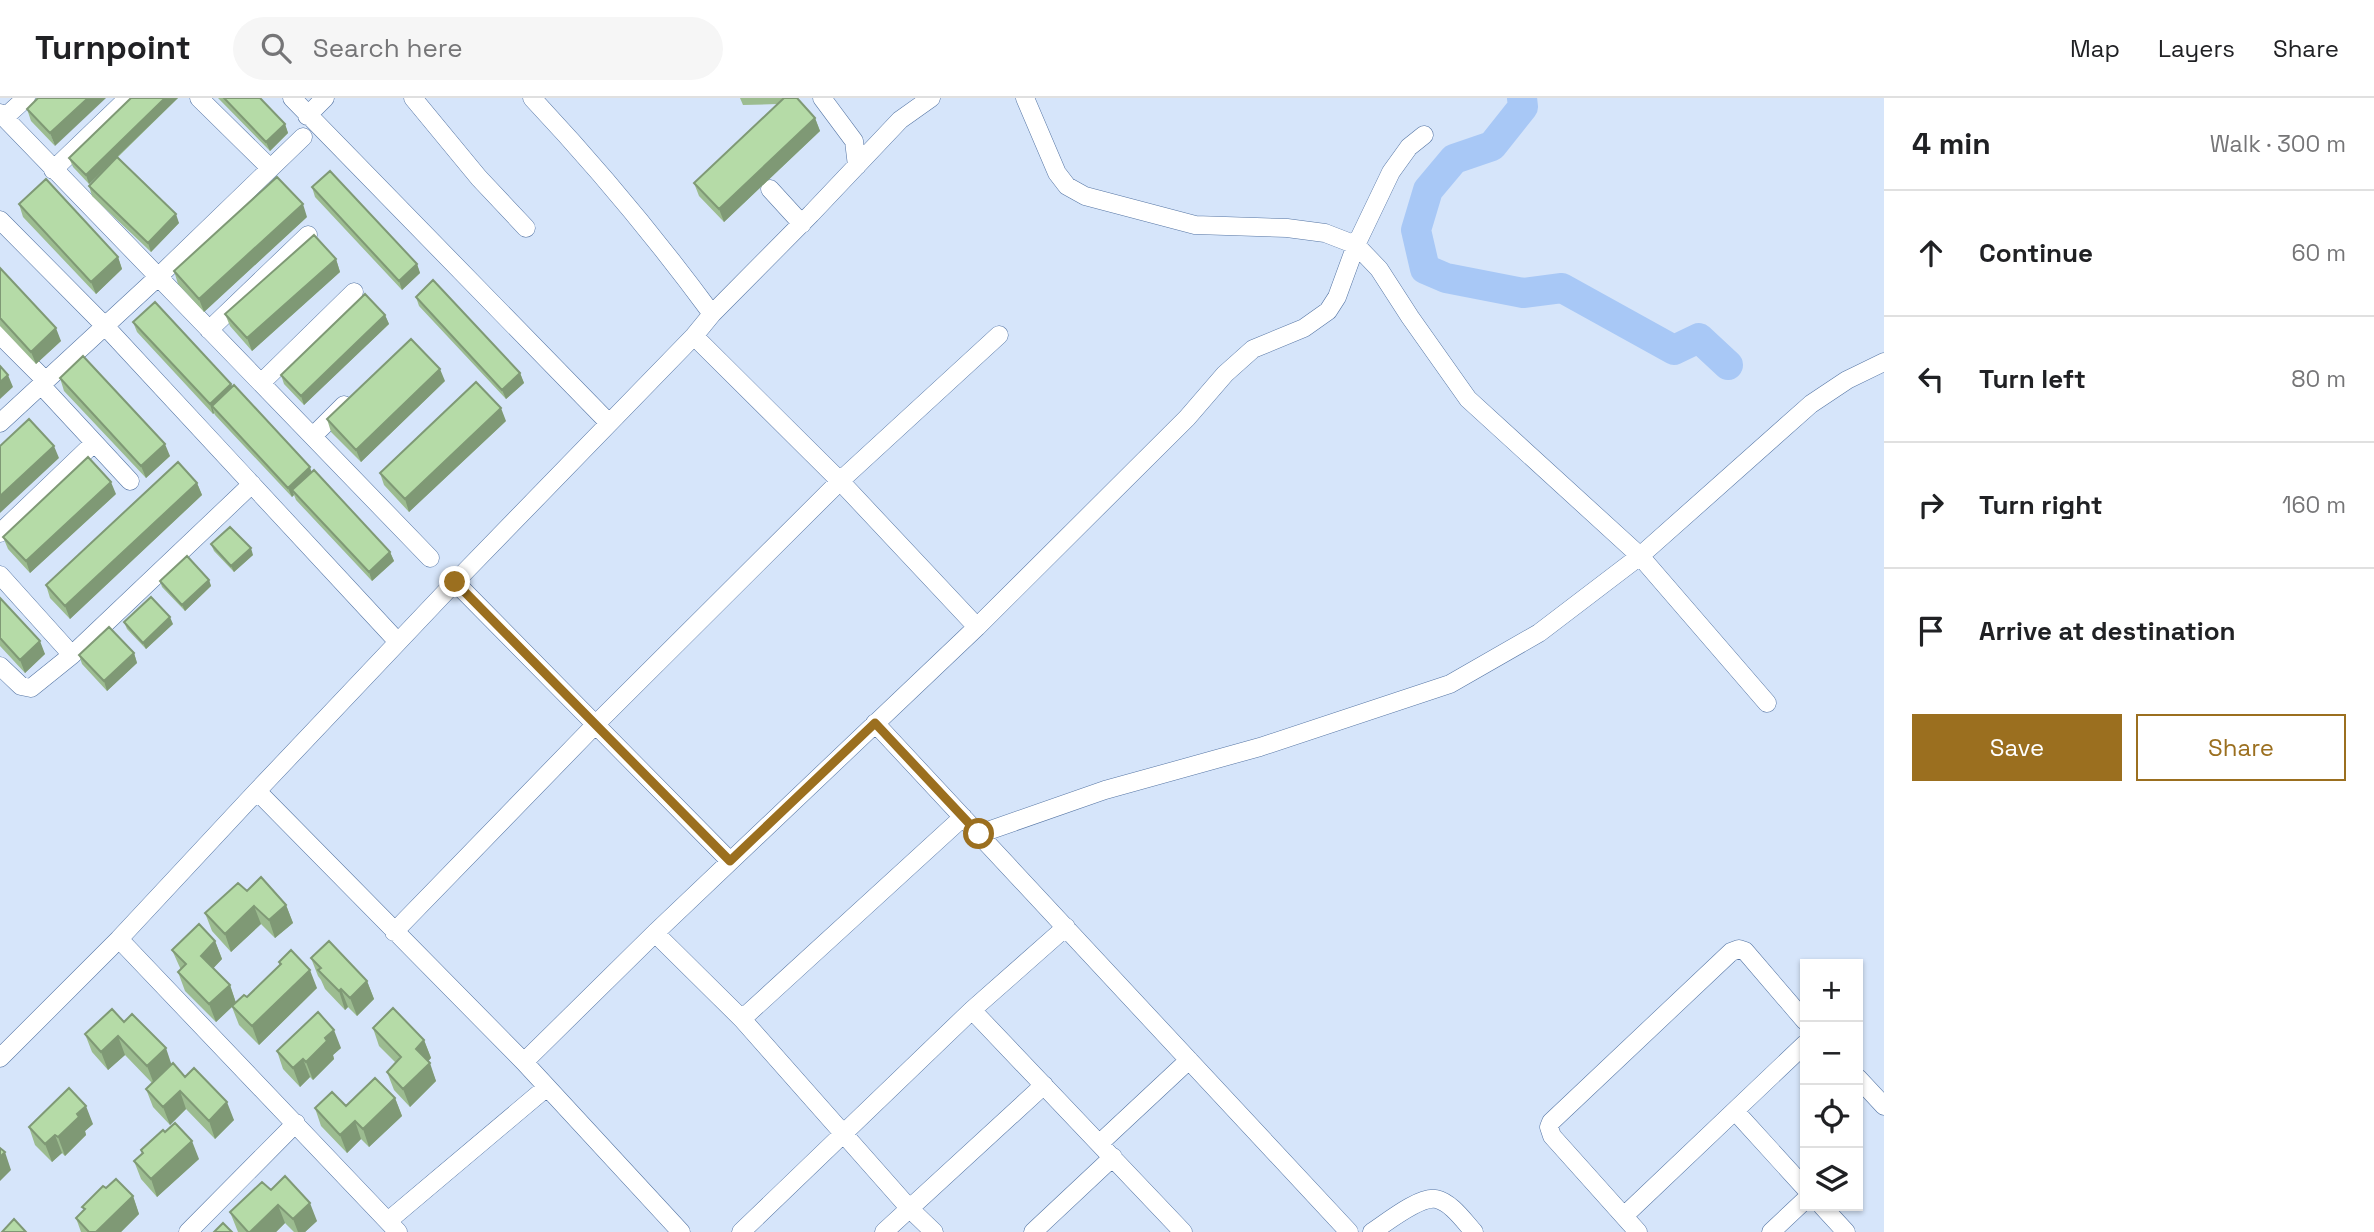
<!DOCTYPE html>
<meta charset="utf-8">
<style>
:root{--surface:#fff;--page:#f6f6f6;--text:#202124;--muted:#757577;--line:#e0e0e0;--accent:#9b6f1f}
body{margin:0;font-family:"Space Grotesk",sans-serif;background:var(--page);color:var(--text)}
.controls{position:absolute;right:21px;bottom:21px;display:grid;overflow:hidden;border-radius:0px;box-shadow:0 2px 5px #0004}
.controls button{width:63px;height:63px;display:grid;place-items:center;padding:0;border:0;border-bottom:2px solid var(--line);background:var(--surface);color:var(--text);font:35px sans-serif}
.stop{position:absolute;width:21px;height:21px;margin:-16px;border:5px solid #9b6f1f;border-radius:50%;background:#fff}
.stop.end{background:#9b6f1f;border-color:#fff;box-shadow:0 2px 7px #0008}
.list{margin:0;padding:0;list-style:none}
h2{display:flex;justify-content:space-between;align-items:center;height:91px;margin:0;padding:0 28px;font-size:30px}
h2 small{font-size:23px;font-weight:400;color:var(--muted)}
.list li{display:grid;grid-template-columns:46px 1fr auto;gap:21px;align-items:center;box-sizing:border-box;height:126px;padding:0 28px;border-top:2px solid var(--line)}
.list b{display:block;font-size:26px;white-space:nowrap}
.list em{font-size:23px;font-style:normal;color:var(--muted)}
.actions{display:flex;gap:14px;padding:21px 28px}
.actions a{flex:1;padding:16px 0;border:2px solid var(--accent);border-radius:0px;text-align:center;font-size:24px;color:var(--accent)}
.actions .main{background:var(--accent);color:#fff}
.icon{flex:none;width:38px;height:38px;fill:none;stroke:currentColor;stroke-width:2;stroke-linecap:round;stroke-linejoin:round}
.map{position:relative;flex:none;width:1884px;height:1134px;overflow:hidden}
header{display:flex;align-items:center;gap:42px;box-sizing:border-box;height:98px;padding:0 35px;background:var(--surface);border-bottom:2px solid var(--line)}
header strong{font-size:33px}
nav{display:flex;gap:38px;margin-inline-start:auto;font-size:24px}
.search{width:490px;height:63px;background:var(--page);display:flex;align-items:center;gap:18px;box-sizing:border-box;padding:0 24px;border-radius:38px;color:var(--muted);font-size:26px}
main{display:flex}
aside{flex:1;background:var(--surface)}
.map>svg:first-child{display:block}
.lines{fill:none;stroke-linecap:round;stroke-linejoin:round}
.river{stroke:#a8c8f6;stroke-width:30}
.street-casing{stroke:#5575a4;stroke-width:19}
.street{stroke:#fff;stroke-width:18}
.wall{fill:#9cbc90}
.shaded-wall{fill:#7f9975}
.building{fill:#b5dba7;stroke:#7f9975;stroke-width:2}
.route{stroke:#9b6f1f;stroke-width:9}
</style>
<header>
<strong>Turnpoint</strong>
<div class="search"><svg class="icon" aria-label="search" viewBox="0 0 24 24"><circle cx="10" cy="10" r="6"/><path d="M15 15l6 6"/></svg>Search here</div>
<nav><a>Map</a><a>Layers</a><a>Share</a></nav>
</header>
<main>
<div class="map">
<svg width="1884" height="1134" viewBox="0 0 1884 1134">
<rect width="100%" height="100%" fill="#d6e5fa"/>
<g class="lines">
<path class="river" d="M1522,0L1523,9L1492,48L1454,61L1428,92L1416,132L1425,171L1446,180L1523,195L1562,190L1674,252L1699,240L1728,267"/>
<g class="street-casing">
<path id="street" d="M199,0L270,70
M292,0L609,325
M413,0L479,80L526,130
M532,0C596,68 656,140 712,216
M822,0L854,43L857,68
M1025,0L1057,75L1067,88L1085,98L1195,127L1287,130L1325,135L1356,147L1379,171L1410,219L1468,301L1640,458L1767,605
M0,15L430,460
M307,18L325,0
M4,20L26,0
M53,72L128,0
M770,91L802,126
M0,122L105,228L398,544
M209,232L308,137
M0,237L46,283
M694,238L840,383L977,529
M261,285L354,194
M41,287L130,383
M0,325L158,179L303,39
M313,338L344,307
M0,435L94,345
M0,477L72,557L252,386
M455,484L694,238L712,216L811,116L900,22L931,0
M0,568L21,588L31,590L72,557
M875,625L1349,1134
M257,693L455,484L730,763
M979,736L1105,692L1260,649L1450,586L1539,535L1640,458L1811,306L1847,282L1884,264
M394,834L596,626L840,383L999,237
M655,835L742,921L910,1111L934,1134
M119,841L398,1134
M972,912L1183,1134
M742,921L963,719
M0,960L119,841L257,693L524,964L681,1134
M524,964L655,835L977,529L1187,320L1225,276L1253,251L1304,230L1328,213L1337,199L1356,147L1391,74L1409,49L1424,37
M1858,980L1884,1008
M1735,1013L1805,1090
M1100,1045L1189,962
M1822,1108L1846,1134
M1624,1118L1805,946
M388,1123L547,989
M188,1134L296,1025
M741,1134L972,912L1066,829
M884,1134L1044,987
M1033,1134L1113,1059
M1372,1134C1386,1125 1419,1098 1436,1101C1451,1104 1464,1123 1474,1134
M1638,1134L1552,1038L1549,1029L1551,1024L1731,854L1739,851L1745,853L1805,923
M1771,1134L1805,1102"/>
</g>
<use href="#street" class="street"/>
</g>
<path class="wall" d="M38,0L55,48L31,23L27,11Z
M131,0H178L118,59L179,125L151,154L92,98L89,88L109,68L89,86L73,69L69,60Z
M218,0H260L285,26L288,35L270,53Z
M740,0H797L815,20L820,33L724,124L699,98L694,85L777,6L743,7Z
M312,89L417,166L420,175L402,192L315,99Z
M19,106L118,159L122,171L96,196L23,119Z
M307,119L204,214L178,186L174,173Z
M336,161L340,174L252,253L230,228L225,216Z
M0,170L61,243L36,266L0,228Z
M416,199L520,275L524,285L506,301L419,208Z
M385,217L389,226L304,307L284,286L281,277Z
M133,224L231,286L232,289L312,374L390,454L394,463L372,483L296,402L294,397L292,399L215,317L214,315L213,316L137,234Z
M60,280L170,358L146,380L64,293Z
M445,283L361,364L331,334L327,321Z
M506,323L409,414L384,387L380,375Z
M197,385L202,397L70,521L50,500L46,487Z
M116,396L30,475L8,451L3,439Z
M211,446L253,457L234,474L214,453Z
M209,482L211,488L185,513L162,489L160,483Z
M0,500L45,556L25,575L0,548Z
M124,524L173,526L146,551L127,531Z
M134,555L137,565L107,593L82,566L79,557Z
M247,793L286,807L293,825L275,840L261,826L231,854L212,833L205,815Z
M215,843L222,861L213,870L230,887L236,905L247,899L280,867L279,864L317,890L259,947L239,927L232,909L216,924L185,893L178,874L181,872L172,852Z
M311,860L367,883L374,901L357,918L348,909L345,912L325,891L321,882L318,878Z
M124,924L234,1022L215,1041L186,1011L170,1027L153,1009L146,991L152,985L125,957L108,972L92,954L85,936Z
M373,930L424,942L431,960L428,963L436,983L410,1009L394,992L387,974L396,965L379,948Z
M341,950L333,957L334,961L313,982L310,979L300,989L283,971L277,953Z
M395,1000L402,1018L369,1049L361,1041L347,1055L321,1028L315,1010L346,1008Z
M93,1026L85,1033L86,1037L65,1058L62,1055L52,1064L35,1047L29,1029Z
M141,1052L199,1061L157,1099L141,1081L134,1063L142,1056Z
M106,1090L133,1098L139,1116L121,1134H81L76,1120L84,1112L82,1109Z
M271,1092L317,1123L305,1134H294L285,1125L276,1134H238L230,1114Z"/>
<path class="shaded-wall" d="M88,0H106L55,48L50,35Z
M165,0H178L89,86L86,77Z
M815,20L820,33L724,124L719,111Z
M285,26L288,35L270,53L266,44Z
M303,106L307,119L204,214L199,201Z
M176,116L179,125L151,154L148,145Z
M118,159L122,171L96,196L91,184Z
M336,161L340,174L252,253L247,240Z
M417,166L420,175L402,192L399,183Z
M385,217L389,226L304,307L301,298Z
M56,230L61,243L36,266L31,254Z
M440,271L445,283L361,364L356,352Z
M520,275L524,285L506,301L502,292Z
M8,277L13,289L0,301V284Z
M231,286L235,295L212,308L214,315L213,316L210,306Z
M501,310L506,323L409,414L405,401Z
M165,346L170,358L146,380L141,368Z
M54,348L59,360L0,415V398Z
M310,369L313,379L292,392L294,397L292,399L288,390Z
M111,384L116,396L30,475L26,463Z
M197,385L202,397L70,521L65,508Z
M251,450L253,457L234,474L231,468Z
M390,454L394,463L372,483L369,474Z
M209,482L211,488L185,513L182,507Z
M170,519L173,526L146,551L143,545Z
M40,543L45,556L25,575L20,562Z
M134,555L137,565L107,593L104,583Z
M286,807L293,825L275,840L269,822Z
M254,808L261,826L231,854L225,836Z
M215,843L222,861L208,876L201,858Z
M310,872L317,890L259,947L252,928Z
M367,883L374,901L357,918L350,900Z
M230,887L236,905L216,924L209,906Z
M341,891L348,909L345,912L339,893Z
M334,932L341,950L333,957L334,961L313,982L306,964L325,940Z
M118,938L125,957L108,972L101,954Z
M424,942L431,960L423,969L416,951Z
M166,950L172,968L154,986L147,968Z
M303,961L310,979L300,989L293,970Z
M430,965L436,983L410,1009L403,991Z
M180,993L186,1011L170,1027L163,1009Z
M395,1000L402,1018L369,1049L363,1031Z
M227,1004L234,1022L215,1041L209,1023Z
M86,1008L93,1026L85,1033L86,1037L65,1058L58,1039L77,1016Z
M355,1023L361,1041L347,1055L340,1037Z
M55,1037L62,1055L52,1064L45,1046Z
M192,1043L199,1061L157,1099L151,1081Z
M5,1054L11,1072L0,1083V1059Z
M133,1098L139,1116L121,1134H96Z
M310,1105L317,1123L305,1134H298L293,1121Z
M278,1107L285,1125L276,1134H250Z"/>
<path class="building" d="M38,0H88L50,35L27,11Z
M131,0H165L86,77L69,60Z
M224,0H260L285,26L266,44Z
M784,0H797L815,20L719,111L694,85Z
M117,59L176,116L148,145L89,88Z
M330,73L417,166L399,183L312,89Z
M277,79L303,106L199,201L174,173Z
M46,81L118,159L91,184L19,106Z
M314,137L336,161L247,240L225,216Z
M0,170L56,230L31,254L0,220Z
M433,182L520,275L502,292L416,199Z
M365,196L385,217L301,298L281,277Z
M155,204L231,286L210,306L133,224Z
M411,241L440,271L356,352L327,321Z
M83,258L165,346L141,368L60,280Z
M0,268L8,277L0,284Z
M476,284L501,310L405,401L380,375Z
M234,287L310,369L288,390L212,308Z
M29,321L54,348L0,398V348Z
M88,359L111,384L26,463L3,439Z
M178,364L197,385L65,508L46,487Z
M314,372L390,454L369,474L292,392Z
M230,429L251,450L231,468L211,446Z
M187,458L209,482L182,507L160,483Z
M151,499L170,519L143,545L124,524Z
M0,500L40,543L20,562L0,540Z
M109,529L134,555L104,583L79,557Z
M261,779L286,807L269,822L254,808L225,836L205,815L238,785L247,793Z
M199,826L215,843L201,858L230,887L209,906L178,874L186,866L172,852Z
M329,843L367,883L350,900L341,891L339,893L318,872L321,870L311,860Z
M291,852L310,872L252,928L232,908L244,897L247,899L281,866L279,864Z
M393,910L424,942L416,951L430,965L403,991L387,974L401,959L373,930Z
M112,911L124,924L132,916L166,950L147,968L118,938L101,954L85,936Z
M318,914L334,932L325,940L327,943L306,964L303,961L293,970L277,953Z
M173,965L185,979L194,970L227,1004L209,1023L180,993L163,1009L146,991Z
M375,980L395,1000L363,1031L355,1023L340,1037L315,1010L332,994L346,1008Z
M69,990L86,1008L77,1016L79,1019L58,1039L55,1037L45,1046L29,1029Z
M175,1025L192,1043L151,1081L134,1063L143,1055L141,1052L163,1032L165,1034Z
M0,1050L5,1054L0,1059Z
M285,1078L310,1105L293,1121L278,1107L250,1134H248L230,1114L262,1084L271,1092Z
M116,1081L133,1098L96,1134H89L76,1120L85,1111L82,1109L103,1088L106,1090Z
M14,1121L26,1134H2Z
M223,1125L232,1134H214Z"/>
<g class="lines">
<path class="route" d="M455,484L730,763L875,625L979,736"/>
</g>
</svg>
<div class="controls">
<button>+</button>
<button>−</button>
<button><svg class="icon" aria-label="locate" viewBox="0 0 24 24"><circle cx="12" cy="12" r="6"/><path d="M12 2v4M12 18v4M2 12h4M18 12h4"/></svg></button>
<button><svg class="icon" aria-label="layers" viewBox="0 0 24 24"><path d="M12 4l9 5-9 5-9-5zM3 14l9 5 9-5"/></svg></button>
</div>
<div class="stop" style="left:979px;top:736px"></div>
<div class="stop end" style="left:455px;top:484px"></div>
</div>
<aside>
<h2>4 min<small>Walk · 300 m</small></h2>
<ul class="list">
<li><svg class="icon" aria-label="ahead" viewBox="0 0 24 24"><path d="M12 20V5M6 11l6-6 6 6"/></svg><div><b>Continue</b></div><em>60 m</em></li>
<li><svg class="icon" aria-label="left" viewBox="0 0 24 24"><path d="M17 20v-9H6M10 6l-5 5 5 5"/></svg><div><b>Turn left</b></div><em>80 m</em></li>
<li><svg class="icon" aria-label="right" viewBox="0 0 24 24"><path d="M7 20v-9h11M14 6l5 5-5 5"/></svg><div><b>Turn right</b></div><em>160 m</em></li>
<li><svg class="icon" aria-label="arrive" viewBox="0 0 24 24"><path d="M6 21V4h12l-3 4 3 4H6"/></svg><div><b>Arrive at destination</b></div></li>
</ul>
<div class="actions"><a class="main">Save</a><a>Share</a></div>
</aside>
</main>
